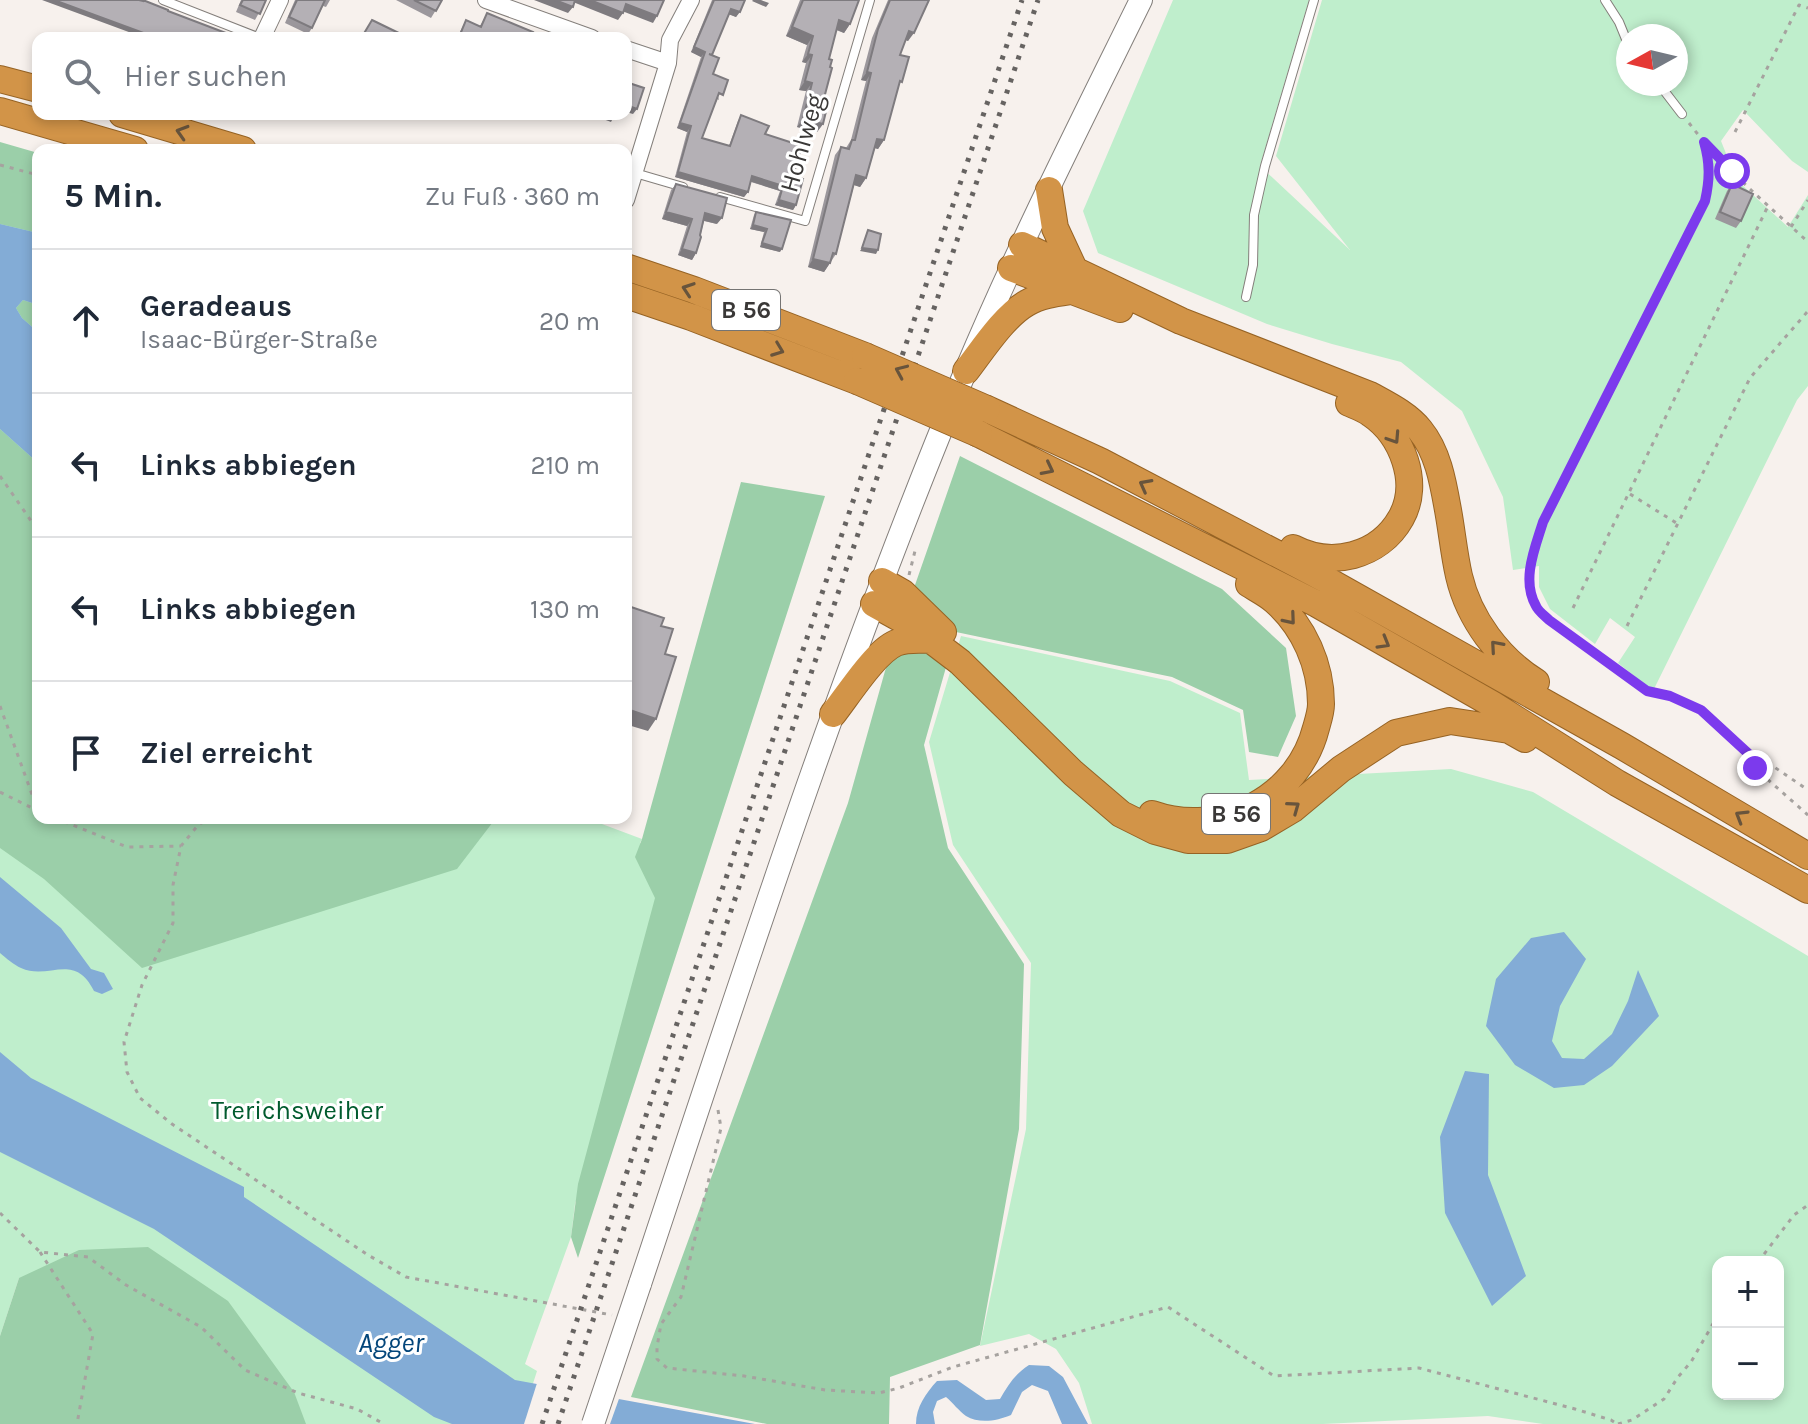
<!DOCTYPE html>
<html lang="de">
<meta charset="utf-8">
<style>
:root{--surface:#fff;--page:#f2f2f3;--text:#1f2937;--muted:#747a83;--line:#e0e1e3}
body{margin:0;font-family:Karla,sans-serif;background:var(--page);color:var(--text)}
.controls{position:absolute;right:24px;bottom:24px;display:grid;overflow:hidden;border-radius:16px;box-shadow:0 4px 12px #0003}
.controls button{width:72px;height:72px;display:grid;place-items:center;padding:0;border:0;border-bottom:2px solid var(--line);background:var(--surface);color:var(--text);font:40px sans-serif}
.compass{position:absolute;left:1616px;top:24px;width:72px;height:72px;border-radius:50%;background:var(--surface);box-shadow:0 4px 12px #0003;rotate:262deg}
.stop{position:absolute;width:24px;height:24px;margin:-18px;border:6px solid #7c3aed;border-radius:50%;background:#fff}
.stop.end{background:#7c3aed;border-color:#fff;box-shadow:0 2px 8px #0008}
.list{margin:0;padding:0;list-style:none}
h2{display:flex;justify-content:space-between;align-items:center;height:104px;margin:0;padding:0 32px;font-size:34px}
h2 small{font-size:26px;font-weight:400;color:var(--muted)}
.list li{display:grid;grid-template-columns:52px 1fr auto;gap:24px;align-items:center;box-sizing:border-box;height:144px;padding:0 32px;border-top:2px solid var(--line)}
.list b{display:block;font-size:30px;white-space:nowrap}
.list p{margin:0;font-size:26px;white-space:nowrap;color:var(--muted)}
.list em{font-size:26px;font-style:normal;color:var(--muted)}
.icon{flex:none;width:44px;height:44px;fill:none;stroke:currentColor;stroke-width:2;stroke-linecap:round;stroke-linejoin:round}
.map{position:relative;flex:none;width:1808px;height:1424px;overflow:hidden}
.search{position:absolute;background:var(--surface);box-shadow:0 4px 12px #0003;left:32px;top:32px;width:600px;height:88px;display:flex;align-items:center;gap:20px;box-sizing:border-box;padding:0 28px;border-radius:16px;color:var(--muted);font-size:30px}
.panel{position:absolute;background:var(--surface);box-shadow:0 4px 12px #0003;left:32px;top:144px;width:600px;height:680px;border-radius:16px}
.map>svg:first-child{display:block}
.green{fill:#bfeecc;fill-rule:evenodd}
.forest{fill:#9bcfa9}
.water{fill:#83acd6}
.pier{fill:#f7f1ed}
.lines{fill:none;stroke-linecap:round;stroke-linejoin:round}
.service-casing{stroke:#847f7b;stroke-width:10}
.minor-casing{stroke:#847f7b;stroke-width:18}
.secondary-casing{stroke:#847f7b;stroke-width:24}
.trunk-casing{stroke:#966324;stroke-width:28}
.path{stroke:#a6a29f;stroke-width:3;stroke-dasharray:4 6;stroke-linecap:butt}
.service{stroke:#fff;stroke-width:8}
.minor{stroke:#fff;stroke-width:16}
.secondary{stroke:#fff;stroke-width:22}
.trunk{stroke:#d29448;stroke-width:26}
.rail{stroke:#666361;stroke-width:5;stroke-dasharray:4 8;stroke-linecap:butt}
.secondary-bridge-casing{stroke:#847f7b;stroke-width:24;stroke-linecap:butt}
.trunk-bridge-casing{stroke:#966324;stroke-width:28;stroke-linecap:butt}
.secondary-bridge{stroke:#fff;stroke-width:22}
.trunk-bridge{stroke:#d29448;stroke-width:26}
.wall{fill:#9b979c}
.shaded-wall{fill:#7e7b7f}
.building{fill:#b4b0b5;stroke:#7e7b7f;stroke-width:2}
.oneway{stroke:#68543c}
.route{stroke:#7c3aed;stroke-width:10}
.labels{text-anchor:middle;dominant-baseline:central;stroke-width:6;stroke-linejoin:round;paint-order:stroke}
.shield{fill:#fff;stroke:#757473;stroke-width:2}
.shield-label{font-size:24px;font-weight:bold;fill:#3a3837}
.street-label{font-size:26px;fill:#3a3837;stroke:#fff}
.park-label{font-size:26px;fill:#015b2e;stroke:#fff}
.water-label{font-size:28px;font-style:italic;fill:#04467a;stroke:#fff}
</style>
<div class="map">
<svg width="1808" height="1424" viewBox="0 0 1808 1424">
<rect width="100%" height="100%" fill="#f7f1ed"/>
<path class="green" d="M1173,0H1309L1260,166L1350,250L1276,156L1322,0H1808V172L1792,161L1743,110L1721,141L1731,166L1729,173L1788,227L1808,195V386L1797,400L1653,691L1618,663L1635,637L1610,618L1595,644L1550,609L1539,587V566L1513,570L1503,497L1462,411L1401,362L1332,344L1267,324L1098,253L1083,211ZM1628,36H1676V84H1628Z
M0,172L38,181V818H586L642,839L640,843L685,861L575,1204L571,1237L525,1364L537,1371L520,1424H303L19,1278L0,1336Z
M961,636L1170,681L1240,713L1249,780L1451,769L1533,792L1808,956V1424H1543L1488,1416L1323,1424H1092L1079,1383L1056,1349L1029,1334L980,1346L1026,1129L1031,963L953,845L929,742ZM1718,1262H1778V1394H1718Z"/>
<path class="forest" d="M0,142L38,153V233L0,224Z
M23,300L38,305V332L22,318L16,308Z
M0,429L38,463V818H496L457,869L142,968L44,879L0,848Z
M960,456L1222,589L1286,648L1296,716L1278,757L1249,752L1243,710L1172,677L956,632L924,745L948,848L1024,964L1019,1129L980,1345L890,1377L889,1424H767L631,1397L848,803L885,671Z
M741,482L825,496L578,1258L571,1237L578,1184L655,898L635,857L642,839Z
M148,1247L228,1301L294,1392L306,1424H0V1336L19,1278L79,1250Z"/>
<path class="water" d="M0,224L38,233V305L23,300L16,308L22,318L38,332V463L0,429Z
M0,877L61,928L91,969L104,973L113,989L102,994L94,991C74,951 49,981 21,968C14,965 6,958 0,953Z
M1564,932L1586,959L1560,1006L1552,1041L1562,1058L1584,1059L1612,1034L1628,1001L1638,970L1659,1016L1612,1066L1584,1085L1554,1088L1515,1065L1486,1026L1496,979L1531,938Z
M0,1052L31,1078L244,1187V1197L515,1380L755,1424H452L434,1417L154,1229L0,1152Z
M1465,1071L1489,1074L1488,1175L1526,1276L1492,1306L1445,1213L1440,1137Z
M1029,1365L1049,1366L1063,1377L1088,1424H1062L1048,1391L1032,1385L1022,1392L1011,1415C997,1421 979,1424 966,1416C959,1411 953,1403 946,1397L937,1401L933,1412L935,1424H916C916,1407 926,1393 937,1381L957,1380L986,1400L1000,1399C1008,1385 1015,1374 1029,1365Z"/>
<path class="pier" d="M538,1380L620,1396L610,1424H524Z"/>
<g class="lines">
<g class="service-casing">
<path id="service" d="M163,0L260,38
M1605,0L1619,22L1628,44
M1659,84L1682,114
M635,173L683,187
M720,197L805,221L870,0
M1246,297L1253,265L1254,215L1265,166L1314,0"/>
</g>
<g class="minor-casing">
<path id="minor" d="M486,0L592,38
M262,38L280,0
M626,49L668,63
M626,200L668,63L670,40L691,0"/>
</g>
<g class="secondary-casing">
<path id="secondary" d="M640,1284C742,977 841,668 966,370C1019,244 1081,122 1141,0"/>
</g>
<g class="trunk-casing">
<path id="trunk" d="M0,79L38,89
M0,111L135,150
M122,114L243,150
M1049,190L1055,228L1075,271
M1022,245L1181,321L1370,395C1388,405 1407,414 1420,430C1438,452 1443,482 1448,510C1452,532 1454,554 1459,576C1469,619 1499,659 1536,682
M626,267L694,290L865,356
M1011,268L1120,309
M626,295L691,317L857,381
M966,371C983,349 1004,316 1027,303C1040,295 1057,293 1071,291
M987,409L1100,461L1325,579L1622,746L1808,856
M979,434L1317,604L1492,704L1617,783L1808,890
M1293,548C1331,568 1379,557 1401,518C1421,483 1402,435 1371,414C1365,409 1356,406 1349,403
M882,581L903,593L943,632
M874,604L910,624L960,662L1073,773L1121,814L1155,831L1188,840H1227L1261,828L1293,809L1341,769L1396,733L1450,721L1509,730L1525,739
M833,714C848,695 875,652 896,643C907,638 922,640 934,640
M1152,814C1220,838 1298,799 1316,728C1318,721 1321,712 1321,704C1321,665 1304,627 1275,601C1267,594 1257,589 1249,584"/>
</g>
<path class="path" d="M1689,123C1723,168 1767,204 1808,242
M1735,132L1799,5L1808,8
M1704,142C1709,163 1710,179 1705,201L1543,522L1531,560L1529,586L1536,606L1549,620L1647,691L1670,696L1701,710L1751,756H1758L1808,790
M0,165L38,175
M1791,227L1808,200
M0,476L38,531
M1630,494L1678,524
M909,575L915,551
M1573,608L1768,206
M1627,626L1750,378L1808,311
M0,706L38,811
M1750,758L1749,763L1808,815
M0,792L36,810
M55,818L127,847L181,846
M213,818L199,824L181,846L173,885V923L142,985L124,1042L127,1072L140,1098L172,1124L368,1255L406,1277L612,1315
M718,1110L721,1128L681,1297L661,1324L657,1347V1359L667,1368L744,1376L825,1390L879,1393L899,1388L953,1367L1168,1307L1274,1376L1419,1368L1575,1409L1611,1420L1617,1424
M0,1213L40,1252L88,1257L126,1285L201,1327L245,1370L298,1393L357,1409L384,1424
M40,1252L93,1334L77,1424
M1758,1262L1794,1215L1808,1205
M1618,1424L1632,1420L1664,1399L1678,1377L1691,1362L1718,1315"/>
<use href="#service" class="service"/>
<use href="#minor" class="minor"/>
<use href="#secondary" class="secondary"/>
<use href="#trunk" class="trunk"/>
<path class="rail" d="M542,1424L1022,0
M558,1424L1038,0"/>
<g class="secondary-bridge-casing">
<path id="secondary-bridge" d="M593,1424L640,1284"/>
</g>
<g class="trunk-bridge-casing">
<path id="trunk-bridge" d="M865,356L987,409
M857,381L979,434"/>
</g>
<use href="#secondary-bridge" class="secondary-bridge"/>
<use href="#trunk-bridge" class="trunk-bridge"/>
</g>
<path class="wall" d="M241,0H266L255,20L236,12Z
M295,0H330L326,7L323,6L312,28L308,34L285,23Z
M396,0H442L431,18Z
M712,0H745L736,17L729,14L712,55L713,74L719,100L717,99L702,138L729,146L738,121L741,115L765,134L793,176L796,205L793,210L775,205L780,191L751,182L748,192L744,197L675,177L687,132L677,128L701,57L691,52Z
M800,0H859L850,24L844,33L836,30L829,59L823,102V124L817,132L797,127L806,91L799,90L806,63L802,62L807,45L786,36Z
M888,0H929L908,41L906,40L900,55L898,88L884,140L878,149L875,148L866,178L860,187L854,185L836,254L824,272L808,267L835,155L841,147L846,148L851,140L866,81L861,80L872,38Z
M487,13L530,38H457L466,20L480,26Z
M676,184L717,224L704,221L696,253L692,260L678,255L687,226L662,219L671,190Z
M1732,184L1741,221L1736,228L1715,219L1727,191Z
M756,212L780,252L760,247L764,232L750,229L754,215Z"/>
<path class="shaded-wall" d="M42,0H54L157,38H145Z
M534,0H555L573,7L568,13Z
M574,0H590L623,13L618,20L573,2Z
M753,0H761L769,3L766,7L752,1Z
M626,4L657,16L653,23L622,11Z
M731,9L740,12L736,17L728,14Z
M839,20L850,24L844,33L833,28Z
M792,27L813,36L807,45L786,36Z
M909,31L914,33L908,41L903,39Z
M694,47L705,52L701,57L691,52Z
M808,54L812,55L806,63L802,62Z
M867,72L871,73L866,81L861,80Z
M805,81L812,83L806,91L799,90Z
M626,105L637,109L633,114L626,112Z
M590,114H607L614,116L611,122Z
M803,119L823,124L817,132L797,127Z
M680,123L691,126L687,132L677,128Z
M877,139L884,140L878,149L871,147Z
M678,172L748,192L744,197L675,177Z
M856,175L866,178L860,187L851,184Z
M752,176L783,186L780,191L749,181Z
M779,200L796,205L793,210L775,205Z
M666,212L692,219L687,226L662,219Z
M705,213L722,218L717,224L701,220Z
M753,225L767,229L764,232L750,229Z
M762,243L782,249L780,252L760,247Z
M862,248L878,250L876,254L860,251Z
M682,249L696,253L692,260L678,255Z
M813,259L830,263L824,272L808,267Z
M633,711L656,719L648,731L628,725L626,728V722Z"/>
<path class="building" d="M54,0H139L143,1V0L168,10V11L239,38H157Z
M243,0H266L260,14L240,5Z
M297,0H325L312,28L289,17Z
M414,0H442L436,11Z
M555,0H575L573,7Z
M590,0H664L657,16L626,4L623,13Z
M714,0H745L740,12L731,9L712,55L709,54L719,58L713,74L728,80L723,95L719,93L702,138L730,146L741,115L769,126L765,134L802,146L793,176L803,179L796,205L779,200L783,186L752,176L748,192L678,172L691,126L680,123L705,52L694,47Z
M803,0H859L850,24L839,20L829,59L832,60L830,67L832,68L823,102L828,103L823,124L803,119L812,83L805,81L812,55L808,54L813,36L792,27Z
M890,0H929L914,33L909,31L900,55L909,57L902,82L900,81L884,140L877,139L866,178L856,175L836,254L833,253L830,263L813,259L841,147L849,149L852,140H855L871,73L867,72L878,29Z
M487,13L533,32L530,38L459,37L466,20L481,27Z
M372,20L409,38H369L363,35Z
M626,82L644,88L637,109L626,105Z
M676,184L727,198L722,218L705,213L700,235L701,237L696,253L682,249L692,219L666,212Z
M1732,184L1753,194L1741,221L1720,212Z
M756,212L791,220L782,249L762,243L767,229L753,225Z
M868,230L881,234L878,250L862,248Z
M631,607L664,618L661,626L673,629L665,654L676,657L656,719L633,711L630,723L626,722V622Z"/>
<defs><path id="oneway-chevron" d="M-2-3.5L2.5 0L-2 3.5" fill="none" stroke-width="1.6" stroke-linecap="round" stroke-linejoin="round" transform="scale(2)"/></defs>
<g class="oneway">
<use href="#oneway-chevron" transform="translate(182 132) rotate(-163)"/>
<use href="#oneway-chevron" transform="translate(688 289) rotate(-161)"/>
<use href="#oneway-chevron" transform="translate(778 350) rotate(21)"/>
<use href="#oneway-chevron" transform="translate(901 371) rotate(-156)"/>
<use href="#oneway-chevron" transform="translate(1394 438) rotate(57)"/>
<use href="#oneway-chevron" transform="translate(1048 469) rotate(27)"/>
<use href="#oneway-chevron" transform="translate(1145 485) rotate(-152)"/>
<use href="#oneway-chevron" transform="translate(1290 619) rotate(50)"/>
<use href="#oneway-chevron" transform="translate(1384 643) rotate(30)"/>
<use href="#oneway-chevron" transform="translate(1496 646) rotate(-131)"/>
<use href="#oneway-chevron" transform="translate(1294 807) rotate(-36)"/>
<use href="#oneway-chevron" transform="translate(1741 816) rotate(-149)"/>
</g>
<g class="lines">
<path class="route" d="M1732,171L1704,142C1710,163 1710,179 1705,201L1543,522C1535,548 1521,580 1536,606C1538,611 1545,616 1549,620L1647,691L1670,696L1701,710L1751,756L1749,763L1755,768"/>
</g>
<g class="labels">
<g class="shield">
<rect x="712" y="290" width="68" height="40" rx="6"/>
<rect x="1202" y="794" width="68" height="40" rx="6"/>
</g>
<g class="shield-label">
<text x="746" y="310">B 56</text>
<text x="1236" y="814">B 56</text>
</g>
<g class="street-label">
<text transform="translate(802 143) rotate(-74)">Hohlweg</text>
</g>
<g class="park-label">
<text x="297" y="1110">Trerichsweiher</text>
</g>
<g class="water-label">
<text x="391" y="1342">Agger</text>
</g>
</g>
</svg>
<div class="controls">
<button>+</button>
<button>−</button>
</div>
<svg class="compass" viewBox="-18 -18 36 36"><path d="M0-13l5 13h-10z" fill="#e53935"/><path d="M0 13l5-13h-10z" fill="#747a83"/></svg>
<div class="stop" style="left:1732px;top:171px"></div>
<div class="stop end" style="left:1755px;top:768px"></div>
<div class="search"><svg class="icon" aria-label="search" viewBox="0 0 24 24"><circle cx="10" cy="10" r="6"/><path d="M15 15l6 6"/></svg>Hier suchen</div>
<section class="panel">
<h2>5 Min.<small>Zu Fuß · 360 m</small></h2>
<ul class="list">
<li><svg class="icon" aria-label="ahead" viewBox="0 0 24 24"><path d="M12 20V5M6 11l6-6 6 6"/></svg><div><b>Geradeaus</b><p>Isaac-Bürger-Straße</p></div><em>20 m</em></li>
<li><svg class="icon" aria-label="left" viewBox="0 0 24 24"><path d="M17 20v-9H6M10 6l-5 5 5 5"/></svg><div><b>Links abbiegen</b></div><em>210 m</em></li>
<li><svg class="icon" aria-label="left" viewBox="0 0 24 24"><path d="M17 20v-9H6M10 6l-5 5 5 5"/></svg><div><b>Links abbiegen</b></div><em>130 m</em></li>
<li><svg class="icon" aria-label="arrive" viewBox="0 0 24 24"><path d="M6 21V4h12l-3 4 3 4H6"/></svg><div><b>Ziel erreicht</b></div></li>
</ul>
</section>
</div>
